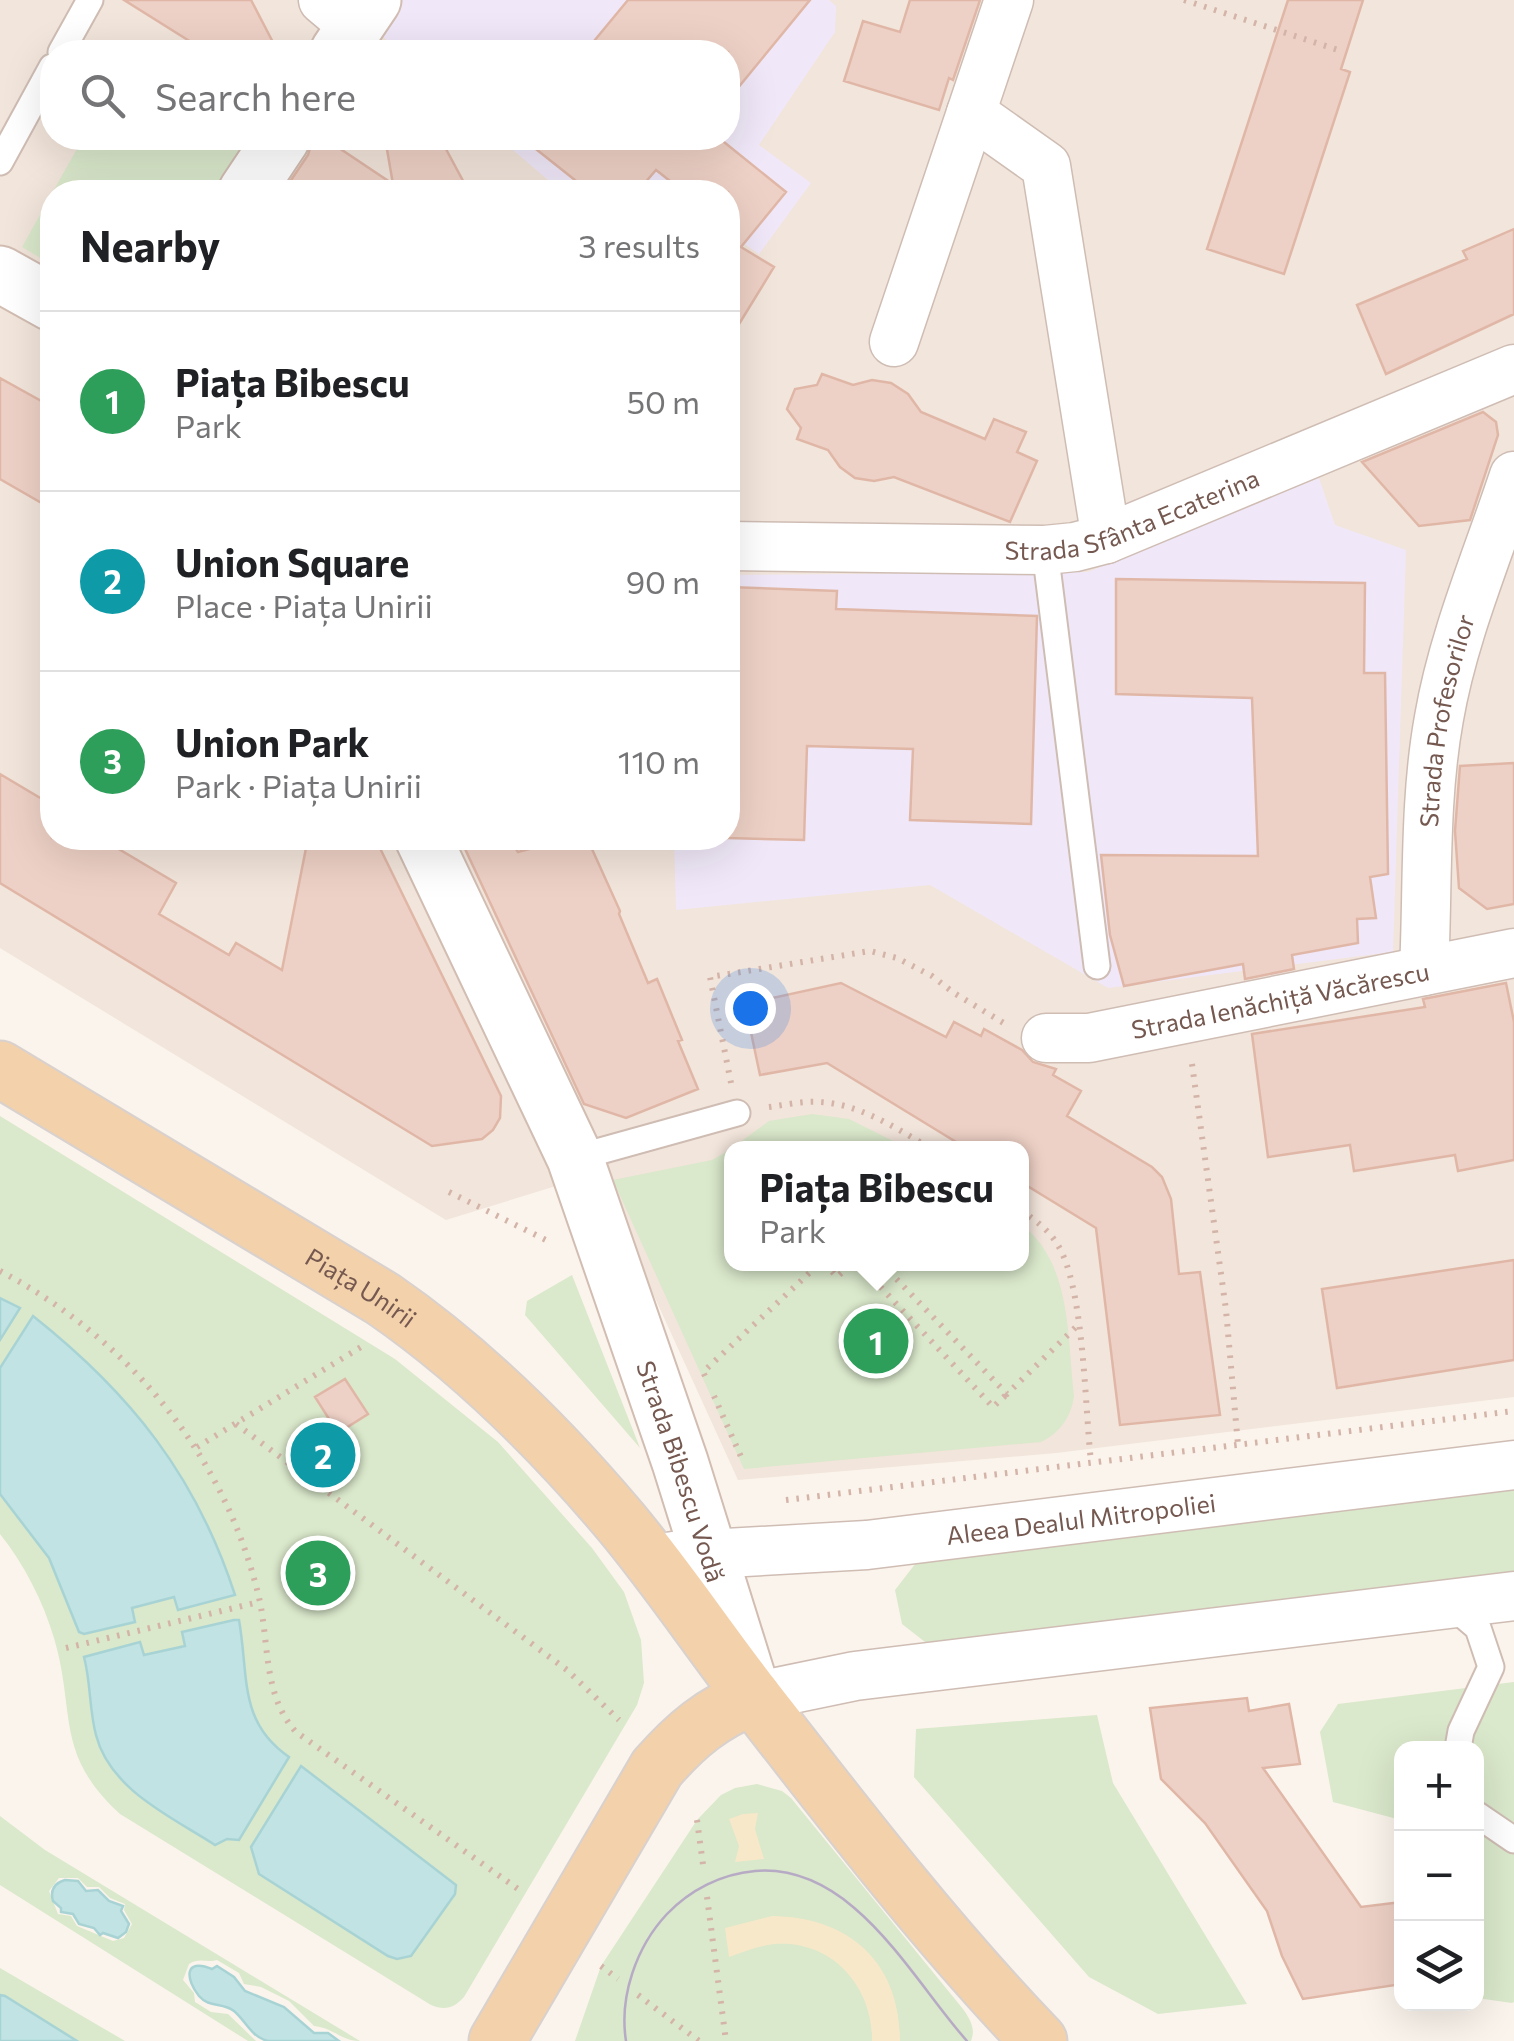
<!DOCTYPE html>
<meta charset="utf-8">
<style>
:root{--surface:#fff;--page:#f6f6f6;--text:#202124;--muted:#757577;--line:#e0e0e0;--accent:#da6b5c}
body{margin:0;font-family:Commissioner,sans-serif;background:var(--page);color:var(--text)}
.controls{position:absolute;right:30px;bottom:30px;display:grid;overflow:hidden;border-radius:20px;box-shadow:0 10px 40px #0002}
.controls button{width:90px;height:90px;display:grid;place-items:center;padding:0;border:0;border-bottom:2px solid var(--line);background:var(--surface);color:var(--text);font:50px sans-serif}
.you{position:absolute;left:750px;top:1008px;width:35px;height:35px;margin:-25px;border:8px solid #fff;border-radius:50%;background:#1a73e8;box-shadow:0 0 0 15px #1a73e833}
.badge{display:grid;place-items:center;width:65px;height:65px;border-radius:50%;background:var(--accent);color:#fff;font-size:32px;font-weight:700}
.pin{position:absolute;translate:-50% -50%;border:5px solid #fff;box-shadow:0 2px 10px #0006}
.popup{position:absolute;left:724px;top:1141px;width:305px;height:130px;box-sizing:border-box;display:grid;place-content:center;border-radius:20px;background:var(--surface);filter:drop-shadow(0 2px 8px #0005);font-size:32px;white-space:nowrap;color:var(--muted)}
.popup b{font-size:38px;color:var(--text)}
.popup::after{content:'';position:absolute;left:50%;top:100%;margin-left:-20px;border:20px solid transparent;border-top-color:var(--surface)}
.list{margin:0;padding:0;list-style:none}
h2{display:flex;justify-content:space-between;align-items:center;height:130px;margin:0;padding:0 40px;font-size:42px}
h2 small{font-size:32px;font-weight:400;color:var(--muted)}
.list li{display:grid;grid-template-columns:65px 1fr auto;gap:30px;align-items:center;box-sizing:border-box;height:180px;padding:0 40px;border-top:2px solid var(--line)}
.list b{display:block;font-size:38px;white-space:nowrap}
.list p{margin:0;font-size:32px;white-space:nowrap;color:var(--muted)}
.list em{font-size:32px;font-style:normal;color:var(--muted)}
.icon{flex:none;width:55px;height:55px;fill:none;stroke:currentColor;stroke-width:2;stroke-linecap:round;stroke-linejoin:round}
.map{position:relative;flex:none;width:1514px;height:2041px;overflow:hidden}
.search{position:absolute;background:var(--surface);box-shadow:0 10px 40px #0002;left:40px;top:40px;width:700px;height:110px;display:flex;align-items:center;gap:25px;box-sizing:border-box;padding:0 35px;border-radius:40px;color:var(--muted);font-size:38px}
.panel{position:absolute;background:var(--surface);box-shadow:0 10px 40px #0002;left:40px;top:180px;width:700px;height:670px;border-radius:40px}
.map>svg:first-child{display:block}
.residential{fill:#f2e5db;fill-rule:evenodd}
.education{fill:#f0e8f8}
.green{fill:#dae8cb;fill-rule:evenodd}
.sand{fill:#f7e8ca}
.water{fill:#c1e3e4;stroke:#a8d3d5;stroke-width:2.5}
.building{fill:#eed1c6;stroke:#e0b7a7;stroke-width:2.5}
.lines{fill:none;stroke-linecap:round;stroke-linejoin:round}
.lane-casing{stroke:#cfbdb4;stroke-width:29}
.street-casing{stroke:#cfbdb4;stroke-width:51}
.secondary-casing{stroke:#d2bdb2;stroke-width:59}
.primary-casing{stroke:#d8d1ce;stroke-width:59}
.path{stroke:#d4b4a8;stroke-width:6;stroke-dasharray:2.5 8;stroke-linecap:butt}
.lane{stroke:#fff;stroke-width:25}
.street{stroke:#fff;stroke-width:48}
.secondary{stroke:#fff;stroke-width:55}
.primary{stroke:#f3d1ab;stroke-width:55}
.tram{stroke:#b6aac5;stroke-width:2.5}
.labels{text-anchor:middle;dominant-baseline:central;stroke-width:9;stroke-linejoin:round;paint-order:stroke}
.street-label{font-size:25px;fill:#755950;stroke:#fef8f2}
</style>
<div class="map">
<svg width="1514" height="2041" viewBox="0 0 1514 2041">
<rect width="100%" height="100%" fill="#fbf4ec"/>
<path class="residential" d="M0,0H1514V1397L1056,1453L738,1480L598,1173L446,1220L0,948ZM52,52H728V138H52ZM52,192H728V838H52ZM731,1148H1021V1264H731Z"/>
<path class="education" d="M403,0H829L836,6L835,32L759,145L811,183L759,254L728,233V192H562L499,138H728V52H401L381,35Z
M1319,478L1335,525L1406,550L1393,952L1108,988L930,885L676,910L674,838H728V575L1088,572Z"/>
<path class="green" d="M83,138H248L213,192H52V265L22,247Z
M812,1114L849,1119L907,1148H732L769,1121Z
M0,1116L395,1359L498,1442L592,1548L624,1592L641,1640L644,1683L637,1705L464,1997C454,2008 445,2011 431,2005L120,1814C54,1754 76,1712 54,1638C43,1601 24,1564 0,1534Z
M731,1149V1264H1021V1224C1072,1263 1067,1337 1074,1396C1071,1417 1060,1433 1041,1442L744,1469L613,1180L712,1160Z
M572,1275L640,1448L525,1315L527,1301Z
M1514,1484V1581L934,1649L902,1624L895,1590L919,1559Z
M1514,1682V2002L1512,2003L1477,1998L1476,1748H1402L1401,1820L1333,1802L1320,1732L1338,1704Z
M1097,1715L1113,1783L1247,2004L1158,2014L1089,1977L914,1777L916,1729Z
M757,1784L782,1791L791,1798L963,2009C970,2019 976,2029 971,2041H575L601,1966L697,1820L721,1795L735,1788Z
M0,1816L45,1850L360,2041C341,2041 334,2028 314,2026L289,2001L261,1987L244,1984L239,1973L217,1960C207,1963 199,1957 189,1964L183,1980L194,1993L195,2002L211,2012L228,2014L256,2041H248L0,1885ZM59,1878H78L87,1887H99L110,1898L125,1904L124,1910L132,1924L124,1938L113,1941L77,1926L71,1916L58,1914L49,1891Z
M0,1968L125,2041H0Z"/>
<path class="sand" d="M758,1813L755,1829L764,1859L735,1862L739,1846L729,1819L743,1814Z
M772,1916C849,1917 900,1962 900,2041H872C873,1987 832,1939 774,1944C759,1946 743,1952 729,1957L725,1928Z"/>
<path class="water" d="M0,1298L20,1308L0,1340Z
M33,1316C130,1393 196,1475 235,1595L178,1610L174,1597L132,1608L135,1622L84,1634L79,1632L49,1558L0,1494V1368Z
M234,1620H239C249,1676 238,1722 289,1757L239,1840L227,1839L215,1845C172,1817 110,1790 96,1735C89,1709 91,1683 84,1657L140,1642L144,1655L185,1646L182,1632Z
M301,1766L456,1885L455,1894L411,1956L397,1959L388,1956L259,1874L251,1847Z
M65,1880L78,1881L86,1891L98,1890L109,1901L123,1906L121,1911L129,1924L126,1932L118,1938L103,1933L100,1935L94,1928L79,1924L73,1914L61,1912V1908L53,1901C50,1890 54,1883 65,1880Z
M217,1966L234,1977L245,1991L284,2007L314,2033H328L339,2041C317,2041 290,2041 268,2041C251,2037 246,2021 234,2011C223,2002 209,2008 199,1996C186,1980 183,1957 212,1969Z
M0,1995L5,1996L77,2041H0Z"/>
<path class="building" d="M124,0H251L278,52H207Z
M628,0H810L728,100V52H585Z
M910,0H980L953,80L949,78L939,110L844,81L863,21L900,32Z
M1288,0H1363L1341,69L1350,72L1284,274L1207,249Z
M313,138H324L393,184L385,138H440L469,192H283L308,155Z
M522,138H719L786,192L741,247L774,267L728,342V192H684L656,170L637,192H590Z
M1514,229V314L1386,374L1357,305L1467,259L1463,251Z
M822,374L853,385L872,380L891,383L908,394L921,412L985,439L994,419L1026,432L1017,452L1037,461L1010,522L894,477L874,481L855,478L840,467L828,450L797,439L801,428L787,409L795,389L817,385Z
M0,378L52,407V509L0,479Z
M1483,412L1496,422L1498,435L1470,520L1419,526L1362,462Z
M1116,579L1365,583L1364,673H1385L1388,874L1370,877L1376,918L1357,919L1358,943L1292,955L1294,969L1245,979L1243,964L1124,986L1110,935L1101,855L1258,856L1252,698L1116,694Z
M728,587L837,591L836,609L1037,616L1031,824L910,820L913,749L807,746L804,840L728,838Z
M1514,763V904L1487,909L1459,888L1455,831L1460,766Z
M0,774L52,805V838H100L176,883L159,914L229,955L236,943L282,970L308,838H375L501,1096L500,1118L493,1130L482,1139L432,1146L0,883Z
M460,838L509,839L518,852L570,838H587L620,911L619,914L648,983L657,979L682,1040L678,1041L698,1089L626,1118L584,1104Z
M841,983L946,1037L954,1022L981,1036L984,1029L1022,1050L1033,1062L1056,1069L1053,1075L1081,1091L1067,1116L1152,1167L1162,1177L1171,1199L1179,1274L1200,1272L1220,1415L1120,1425L1096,1228L1021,1182V1148H966L827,1063L760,1075L745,1004Z
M1506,983L1514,1022V1160L1458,1171L1455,1155L1354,1171L1350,1145L1268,1157L1252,1034L1425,1007L1423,999Z
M1514,1260V1360L1337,1388L1322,1289Z
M345,1379L368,1414L338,1433L315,1397Z
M1247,1698L1249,1711L1289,1704L1300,1764L1263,1768L1361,1907L1402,1902V1984L1303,1999L1282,1956L1267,1911L1205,1823L1161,1779L1150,1708Z"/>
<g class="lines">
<g class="lane-casing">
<path id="lane" d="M61,52L90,0
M0,162L52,67
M1045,550L1097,966
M575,1158L737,1113
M1451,1605L1478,1628L1491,1667L1461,1731L1458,1748
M1476,1814L1514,1840"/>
</g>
<g class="street-casing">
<g id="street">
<path d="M323,0L355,27"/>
<path d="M971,113L1046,166L1106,539"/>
<path d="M894,342L1009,0"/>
<path id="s1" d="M728,546L1045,550L1075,547L1106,539L1514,369"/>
<path id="s2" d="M1424,971C1428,888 1424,800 1439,718C1453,636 1488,555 1514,476"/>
<path id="s3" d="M1046,1038H1089L1514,953"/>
<path id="s4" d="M673,1556L867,1545L1514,1465"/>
<path d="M753,1697L855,1676L1514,1596"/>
</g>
</g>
<g class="secondary-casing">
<g id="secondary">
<path d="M338,52L373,0"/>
<path d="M246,192L282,138"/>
<path d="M0,274L52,303"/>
<path id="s5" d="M423,838L575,1158L680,1462L751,1689"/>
</g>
</g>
<g class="primary-casing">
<g id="primary">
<path id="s6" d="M0,1069L383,1299C473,1361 550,1438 620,1521C667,1577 708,1639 753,1697C844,1814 936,1934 1039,2041"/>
<path d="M497,2041L657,1768C686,1735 712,1713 753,1697"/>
</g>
</g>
<path class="path" d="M1184,0L1341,51
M1192,1064L1226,1310L1238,1445
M731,1083L710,977L870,951L897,958L932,976L954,993L1007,1025
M769,1107C785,1105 802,1101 818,1102C858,1103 896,1128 930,1148
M449,1192L552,1243
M1021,1210C1039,1223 1054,1234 1063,1255C1084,1303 1085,1406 1091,1462
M825,1264L837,1277L851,1264
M859,1264L993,1407L1007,1394
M882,1264L1007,1394L1078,1325
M0,1271C130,1340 227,1457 260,1602C269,1647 264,1697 296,1732L518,1889
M705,1376L703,1372L819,1264
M714,1396L742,1459
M236,1424L567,1670L619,1720
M197,1447L361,1347
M786,1500L1514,1411
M66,1648L259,1602
M697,1820L704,1872
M707,1897L726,2041
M601,1966L618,1979
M638,1995L699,2041"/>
<use href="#lane" class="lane"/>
<use href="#street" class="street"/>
<use href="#secondary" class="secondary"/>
<use href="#primary" class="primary"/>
<path class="tram" d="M626,2041C619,1997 636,1947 667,1914C690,1890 721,1874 755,1871C853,1863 911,1978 967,2041"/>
</g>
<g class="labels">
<g class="street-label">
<text stroke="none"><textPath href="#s1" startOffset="410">Strada Sfânta Ecaterina</textPath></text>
<text stroke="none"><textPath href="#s2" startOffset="252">Strada Profesorilor</textPath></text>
<text stroke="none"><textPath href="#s3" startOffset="238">Strada Ienăchiță Văcărescu</textPath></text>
<text stroke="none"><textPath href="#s6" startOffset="422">Piața Unirii</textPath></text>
<text stroke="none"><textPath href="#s5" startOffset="685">Strada Bibescu Vodă</textPath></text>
<text stroke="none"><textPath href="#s4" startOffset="410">Aleea Dealul Mitropoliei</textPath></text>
</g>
</g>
</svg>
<div class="controls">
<button>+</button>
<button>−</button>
<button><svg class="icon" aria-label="layers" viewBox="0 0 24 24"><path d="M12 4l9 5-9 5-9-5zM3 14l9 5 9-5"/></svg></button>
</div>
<div class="you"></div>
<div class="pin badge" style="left:876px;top:1341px;background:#2e9e5b">1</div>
<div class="popup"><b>Piața Bibescu</b>Park</div>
<div class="pin badge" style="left:323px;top:1455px;background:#0f9aa8">2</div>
<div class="pin badge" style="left:318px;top:1573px;background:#2e9e5b">3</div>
<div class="search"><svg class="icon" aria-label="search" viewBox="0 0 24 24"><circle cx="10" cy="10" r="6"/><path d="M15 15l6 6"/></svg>Search here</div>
<section class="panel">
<h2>Nearby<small>3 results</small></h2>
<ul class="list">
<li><span class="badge" style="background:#2e9e5b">1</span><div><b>Piața Bibescu</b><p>Park</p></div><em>50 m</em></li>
<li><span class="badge" style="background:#0f9aa8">2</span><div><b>Union Square</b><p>Place · Piața Unirii</p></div><em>90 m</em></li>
<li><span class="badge" style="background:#2e9e5b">3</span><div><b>Union Park</b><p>Park · Piața Unirii</p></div><em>110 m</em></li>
</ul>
</section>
</div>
